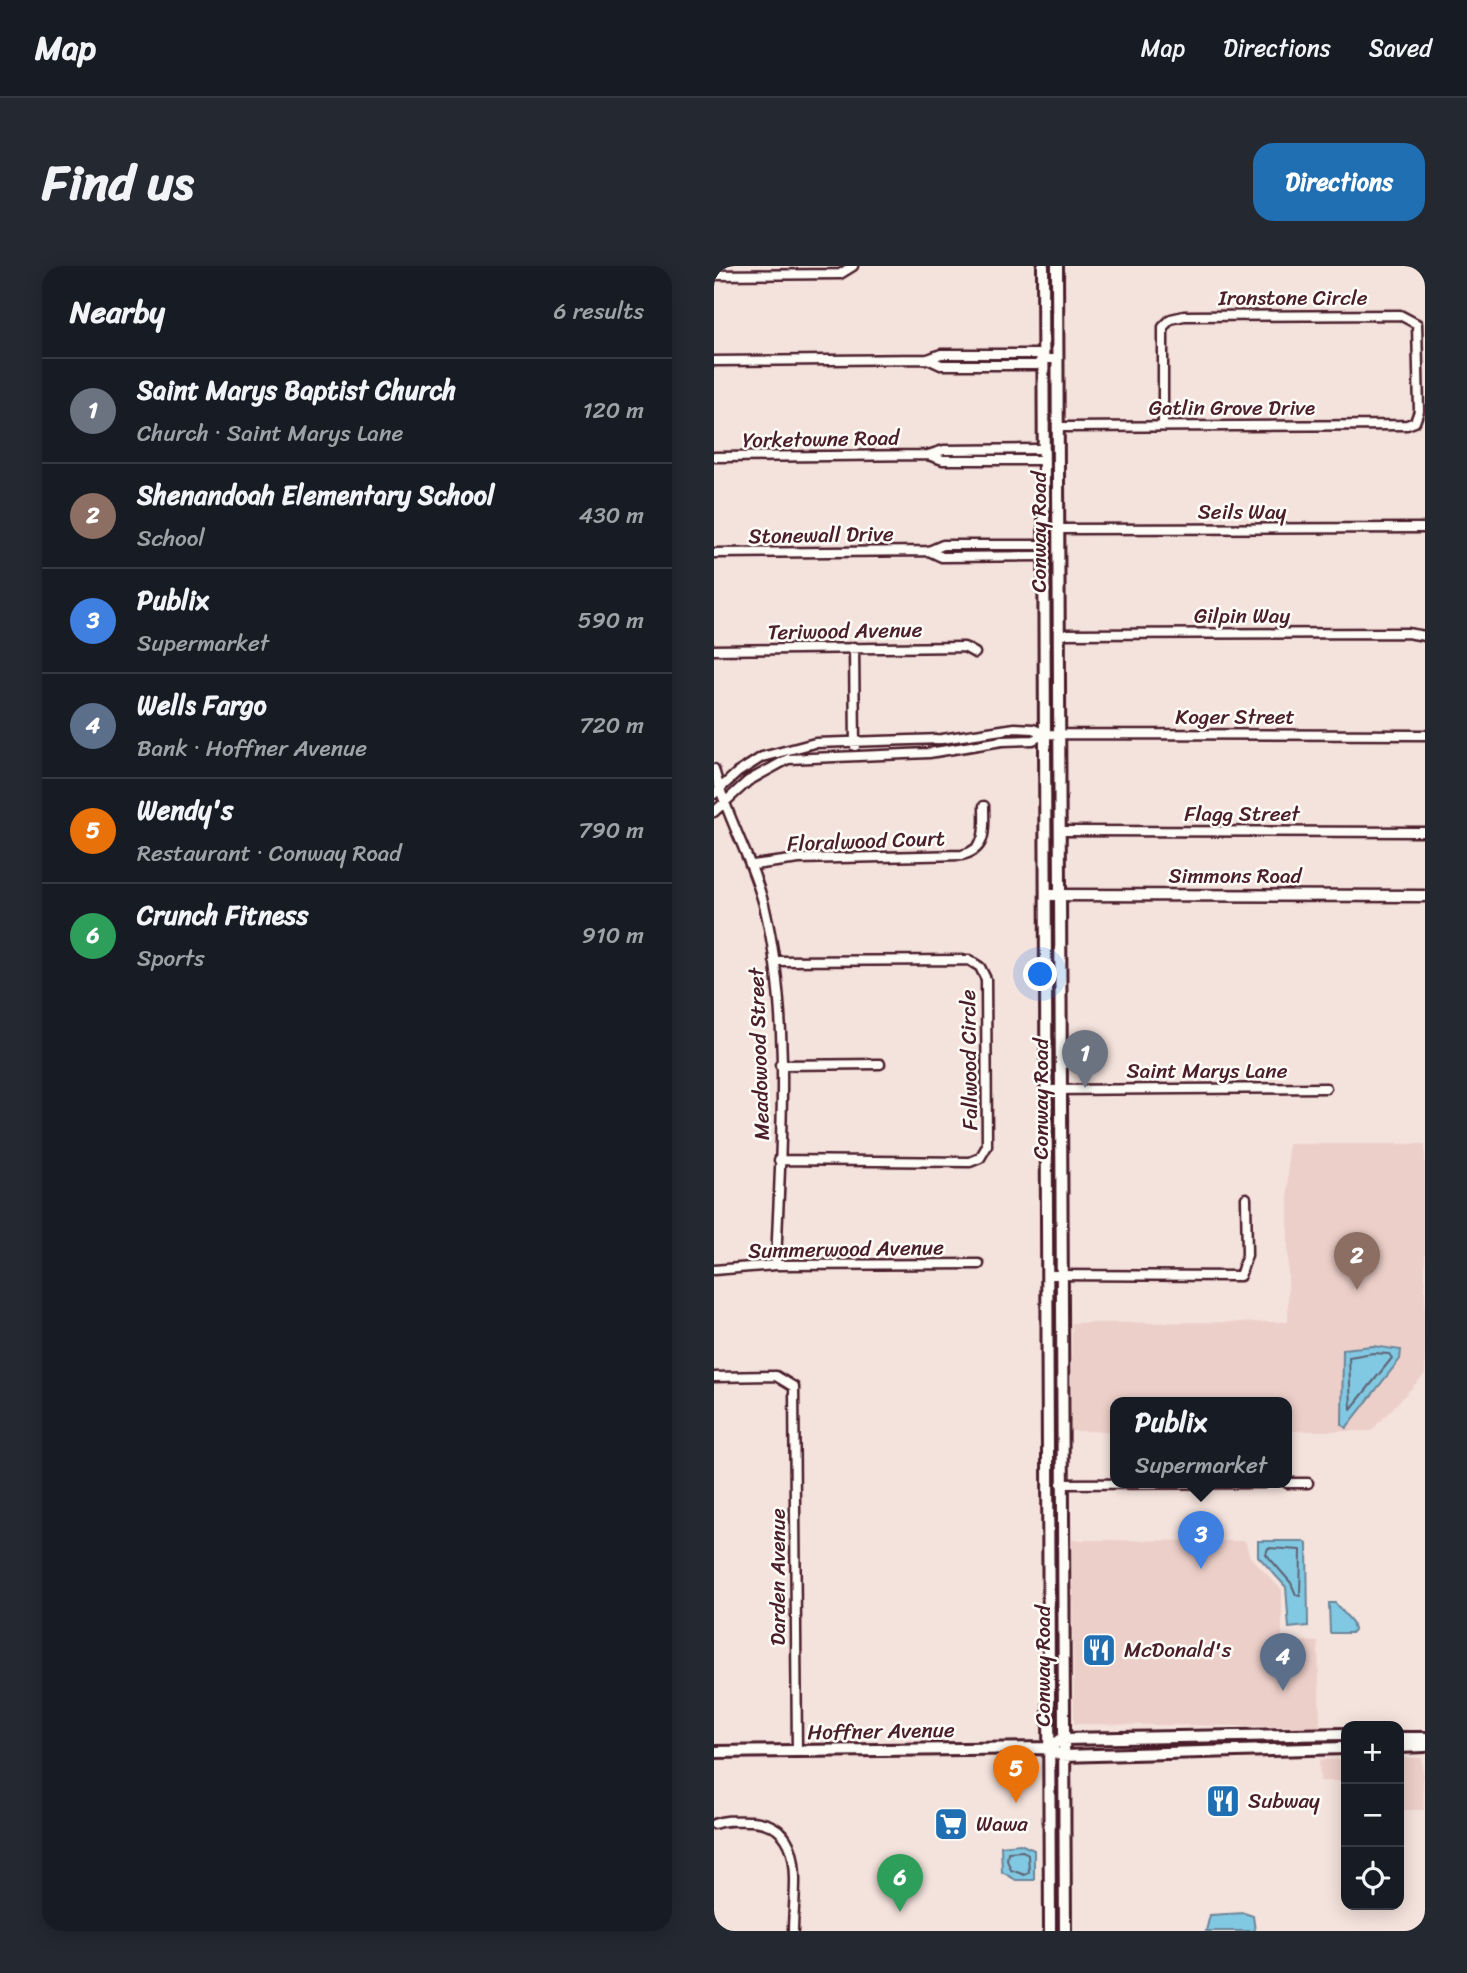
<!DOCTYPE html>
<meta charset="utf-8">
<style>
:root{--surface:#171b24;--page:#242831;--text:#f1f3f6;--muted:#9ea1a6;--line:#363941;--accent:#1f6fb2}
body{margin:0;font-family:Sriracha,sans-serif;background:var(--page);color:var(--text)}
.controls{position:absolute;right:21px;bottom:21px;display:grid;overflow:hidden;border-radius:14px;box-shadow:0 4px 18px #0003}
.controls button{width:63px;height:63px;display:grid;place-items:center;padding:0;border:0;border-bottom:2px solid var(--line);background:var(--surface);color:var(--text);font:35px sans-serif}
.you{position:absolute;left:327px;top:709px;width:24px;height:24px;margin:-18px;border:5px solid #fff;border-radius:50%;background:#1a73e8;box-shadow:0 0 0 10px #1a73e833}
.badge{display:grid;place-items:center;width:46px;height:46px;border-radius:50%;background:var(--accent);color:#fff;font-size:23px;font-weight:700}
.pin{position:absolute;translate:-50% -58px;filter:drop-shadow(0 2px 4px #0008)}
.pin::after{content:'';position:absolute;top:37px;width:24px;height:21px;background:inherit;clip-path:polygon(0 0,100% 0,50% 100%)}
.popup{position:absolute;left:396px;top:1131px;width:182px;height:91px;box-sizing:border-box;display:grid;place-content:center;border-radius:14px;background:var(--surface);filter:drop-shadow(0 2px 5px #0005);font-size:23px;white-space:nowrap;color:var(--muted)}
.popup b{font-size:26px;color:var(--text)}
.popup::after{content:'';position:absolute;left:50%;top:100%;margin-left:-14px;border:14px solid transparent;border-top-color:var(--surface)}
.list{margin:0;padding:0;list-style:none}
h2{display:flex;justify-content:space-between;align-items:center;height:91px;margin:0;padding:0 28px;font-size:30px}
h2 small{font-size:23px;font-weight:400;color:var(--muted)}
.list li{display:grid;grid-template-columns:46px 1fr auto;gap:21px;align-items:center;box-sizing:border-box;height:105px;padding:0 28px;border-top:2px solid var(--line)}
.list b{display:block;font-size:26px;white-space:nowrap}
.list p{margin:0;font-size:23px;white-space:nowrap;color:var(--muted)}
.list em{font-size:23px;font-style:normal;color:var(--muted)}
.icon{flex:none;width:38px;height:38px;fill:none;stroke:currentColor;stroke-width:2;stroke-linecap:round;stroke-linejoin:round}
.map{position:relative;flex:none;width:711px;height:1665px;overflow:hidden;border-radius:21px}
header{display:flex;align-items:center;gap:42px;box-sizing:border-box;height:98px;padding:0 35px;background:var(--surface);border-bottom:2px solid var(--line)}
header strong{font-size:33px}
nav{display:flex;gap:38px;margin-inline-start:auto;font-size:24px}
.intro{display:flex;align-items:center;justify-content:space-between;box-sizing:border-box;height:168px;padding:0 42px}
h1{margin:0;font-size:49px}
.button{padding:18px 32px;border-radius:21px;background:var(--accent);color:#fff;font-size:24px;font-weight:700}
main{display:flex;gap:42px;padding:0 42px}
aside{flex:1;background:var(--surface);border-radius:21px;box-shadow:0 4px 18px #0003}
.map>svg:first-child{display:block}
.built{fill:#edcfc9}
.water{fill:#81c9e2;stroke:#6b8599;stroke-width:2}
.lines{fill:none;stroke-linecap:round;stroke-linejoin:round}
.shore{stroke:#606374;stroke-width:2}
.minor-casing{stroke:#4a1f2b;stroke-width:13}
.tertiary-casing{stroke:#4a1f2b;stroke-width:15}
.secondary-casing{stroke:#4a1f2b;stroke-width:16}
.minor{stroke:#fdfcf7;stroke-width:8}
.tertiary{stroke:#fdfcf7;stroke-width:10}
.secondary{stroke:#fdfcf7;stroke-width:10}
.labels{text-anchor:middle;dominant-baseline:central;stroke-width:5;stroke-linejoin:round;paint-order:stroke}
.street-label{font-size:21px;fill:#4a1f2b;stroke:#fdfcf7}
.poi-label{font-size:21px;fill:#4a1f2b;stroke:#fdfcf7;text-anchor:start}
</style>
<header>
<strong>Map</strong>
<nav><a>Map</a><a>Directions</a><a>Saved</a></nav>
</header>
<div class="intro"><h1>Find us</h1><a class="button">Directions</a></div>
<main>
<aside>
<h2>Nearby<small>6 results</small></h2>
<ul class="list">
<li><span class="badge" style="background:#6b7280">1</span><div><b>Saint Marys Baptist Church</b><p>Church · Saint Marys Lane</p></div><em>120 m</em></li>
<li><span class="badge" style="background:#8d6e63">2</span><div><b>Shenandoah Elementary School</b><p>School</p></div><em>430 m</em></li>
<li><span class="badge" style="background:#3f7fe0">3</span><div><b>Publix</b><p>Supermarket</p></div><em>590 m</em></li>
<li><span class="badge" style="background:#5c6f8a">4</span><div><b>Wells Fargo</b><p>Bank · Hoffner Avenue</p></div><em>720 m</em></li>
<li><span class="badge" style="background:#e8710a">5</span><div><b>Wendy's</b><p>Restaurant · Conway Road</p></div><em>790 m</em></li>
<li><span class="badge" style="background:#2e9e5b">6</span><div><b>Crunch Fitness</b><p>Sports</p></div><em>910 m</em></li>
</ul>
</aside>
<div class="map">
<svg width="711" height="1665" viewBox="0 0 711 1665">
<rect width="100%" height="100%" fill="#f4e2dc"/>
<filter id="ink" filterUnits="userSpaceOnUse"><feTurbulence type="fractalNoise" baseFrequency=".0143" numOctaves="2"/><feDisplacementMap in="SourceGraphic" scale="14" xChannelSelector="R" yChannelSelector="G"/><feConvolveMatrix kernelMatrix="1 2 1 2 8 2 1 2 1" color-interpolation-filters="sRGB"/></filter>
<g filter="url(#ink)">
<path class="built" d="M574,878H711V1108L657,1165H573V1137H401V1165H357L358,1057L574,1056Z
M358,1274L531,1275L536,1291L568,1324V1374L604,1376L606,1461L360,1458Z
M685,1492H708L710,1544H685Z
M632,1493V1515H606L605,1494Z"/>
<path class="water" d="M659,1080L687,1084L686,1093L632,1162L628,1159L629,1083Z
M544,1275H589L593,1278L594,1360L575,1362L572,1321L544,1290Z
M615,1337H621L638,1356L640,1364L637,1367H616Z
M306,1578L320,1584V1614H302L288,1606L287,1580Z
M530,1647L539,1650L541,1665H492L496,1649Z"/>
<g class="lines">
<path class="shore" d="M659,1087L675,1088L678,1092L637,1143L635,1091Z
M554,1282L587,1284L586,1330L582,1329L577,1317L552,1288Z
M309,1585L314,1589L315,1606L311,1609L297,1604L293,1594L294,1586Z"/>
<g class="minor-casing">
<path id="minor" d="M0,9L126,8L139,0
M214,93L227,99H323L328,93
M0,95L214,93L227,88H324L328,93H343
M344,161H350L693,159L701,156L705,145L703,58L686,49L470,50L457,53L449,61V160
M214,189L230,184L329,183
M0,191L214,189L229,194H329
M344,263L711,262
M215,285L228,291L330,290
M0,287L215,285L229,279H330
M345,368L693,367L711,370
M140,381L141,480
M0,384L250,381L261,387
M0,503C12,551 39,594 51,643C78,758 66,882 62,999
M0,528L23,507L48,491L101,477L228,473L301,462L319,463L331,468L711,469
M0,546L34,515L74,493L215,487L288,475L319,474L331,468
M346,565L711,566
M39,599L85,593L248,589C274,583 270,563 270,540
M60,695L255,694L266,701L272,713L273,880L266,892L256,896L65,894
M66,799L166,798
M332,824L612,822
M0,1004L62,999L265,998
M333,1009L526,1010L533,989L532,932
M0,1111L62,1110L80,1121L83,1485
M573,1217H594
M347,1218L550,1217
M0,1558C13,1553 24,1555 37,1555C95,1558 79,1624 79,1665"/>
</g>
<g class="tertiary-casing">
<path id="tertiary" d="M332,629L711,630"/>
</g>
<g class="secondary-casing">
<path id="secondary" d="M329,0L336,1665
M343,0L351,1665
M685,1472H711
M342,1477L348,1473L632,1468
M685,1481L711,1480
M0,1486L334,1482L348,1490L632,1482"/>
</g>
<use href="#minor" class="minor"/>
<use href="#tertiary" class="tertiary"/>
<use href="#secondary" class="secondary"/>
</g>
</g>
<defs>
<g id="restaurant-square" transform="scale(1.75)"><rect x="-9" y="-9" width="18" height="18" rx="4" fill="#1f6fb2" stroke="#fdfcf7"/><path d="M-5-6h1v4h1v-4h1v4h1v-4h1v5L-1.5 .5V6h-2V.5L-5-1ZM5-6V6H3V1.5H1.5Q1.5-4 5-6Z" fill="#fff"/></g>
<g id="supermarket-square" transform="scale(1.75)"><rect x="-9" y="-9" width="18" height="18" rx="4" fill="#1f6fb2" stroke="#fdfcf7"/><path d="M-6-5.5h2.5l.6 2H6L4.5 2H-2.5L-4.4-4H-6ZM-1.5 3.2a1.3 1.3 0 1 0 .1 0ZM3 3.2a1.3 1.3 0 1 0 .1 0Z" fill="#fff"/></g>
</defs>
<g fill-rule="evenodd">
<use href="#restaurant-square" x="385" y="1384"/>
<use href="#restaurant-square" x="509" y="1535"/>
<use href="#supermarket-square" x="237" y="1558"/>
</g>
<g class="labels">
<g class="street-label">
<text x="579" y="32">Ironstone Circle</text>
<text x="518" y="142">Gatlin Grove Drive</text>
<text transform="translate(107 173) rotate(-1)">Yorketowne Road</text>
<text x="528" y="246">Seils Way</text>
<text transform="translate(325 266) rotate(-90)">Conway Road</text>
<text transform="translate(107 269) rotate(-1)">Stonewall Drive</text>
<text x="528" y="350">Gilpin Way</text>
<text transform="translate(131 365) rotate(-1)">Teriwood Avenue</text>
<text x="521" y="451">Koger Street</text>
<text x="528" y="548">Flagg Street</text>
<text transform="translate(152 575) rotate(-2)">Floralwood Court</text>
<text x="521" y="610">Simmons Road</text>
<text transform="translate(45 788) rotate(-92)">Meadowood Street</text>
<text transform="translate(255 794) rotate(-91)">Fallwood Circle</text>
<text x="493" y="805">Saint Marys Lane</text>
<text transform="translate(327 833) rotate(-90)">Conway Road</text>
<text transform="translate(132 983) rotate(-1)">Summerwood Avenue</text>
<text transform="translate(64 1311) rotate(-90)">Darden Avenue</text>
<text transform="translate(329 1400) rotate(-90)">Conway Road</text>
<text transform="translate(167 1465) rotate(-1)">Hoffner Avenue</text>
</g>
<g class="poi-label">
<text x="410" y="1384">McDonald's</text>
<text x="534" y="1535">Subway</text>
<text x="262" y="1558">Wawa</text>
</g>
</g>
</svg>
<div class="controls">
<button>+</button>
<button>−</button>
<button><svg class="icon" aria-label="locate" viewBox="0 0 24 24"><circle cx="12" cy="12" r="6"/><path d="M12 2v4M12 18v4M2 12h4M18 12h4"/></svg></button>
</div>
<div class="you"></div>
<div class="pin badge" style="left:371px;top:822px;background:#6b7280">1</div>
<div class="pin badge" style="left:643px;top:1024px;background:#8d6e63">2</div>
<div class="pin badge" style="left:487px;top:1303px;background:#3f7fe0">3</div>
<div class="popup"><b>Publix</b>Supermarket</div>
<div class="pin badge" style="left:569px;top:1425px;background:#5c6f8a">4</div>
<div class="pin badge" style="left:302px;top:1537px;background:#e8710a">5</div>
<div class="pin badge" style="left:186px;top:1646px;background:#2e9e5b">6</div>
</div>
</main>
